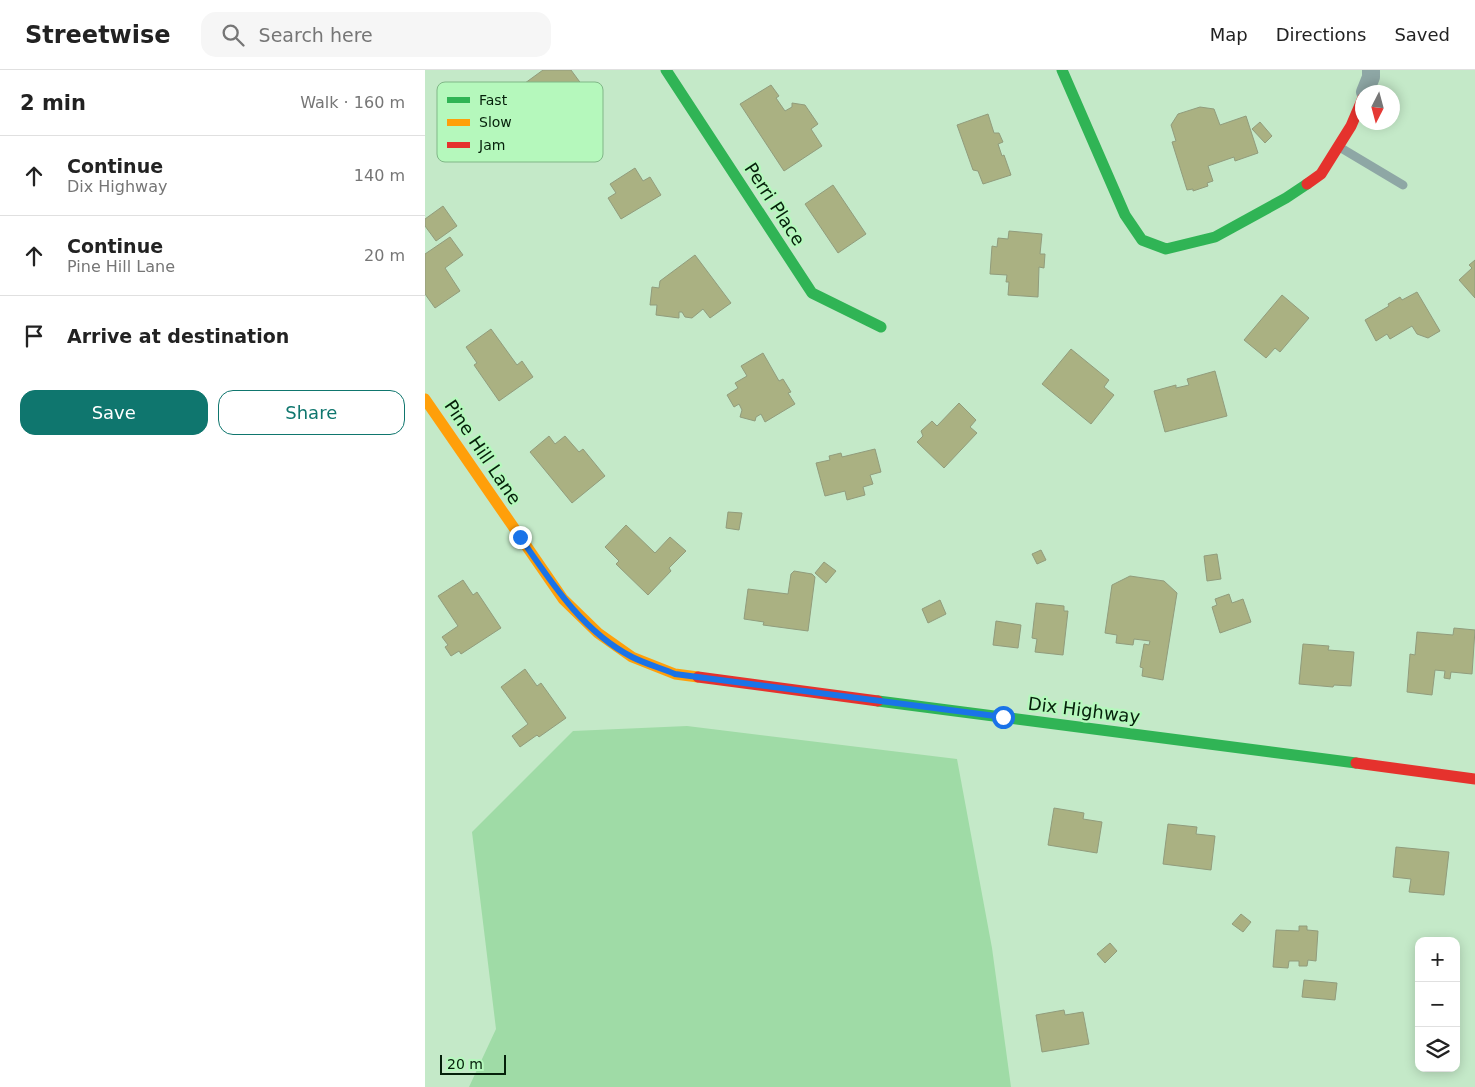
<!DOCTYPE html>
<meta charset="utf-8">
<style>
:root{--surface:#fff;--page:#f6f6f6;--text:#222;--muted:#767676;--line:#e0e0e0;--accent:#0f766e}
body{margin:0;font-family:"DejaVu Sans",sans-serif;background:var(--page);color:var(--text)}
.controls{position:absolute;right:15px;bottom:15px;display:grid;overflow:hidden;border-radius:10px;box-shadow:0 2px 12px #0003}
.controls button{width:45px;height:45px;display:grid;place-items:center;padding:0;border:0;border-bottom:1px solid var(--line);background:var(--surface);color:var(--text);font:25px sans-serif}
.compass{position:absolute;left:930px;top:15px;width:45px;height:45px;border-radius:50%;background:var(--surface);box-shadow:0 2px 12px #0003;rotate:186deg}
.scale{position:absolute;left:15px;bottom:12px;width:66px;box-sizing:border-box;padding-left:5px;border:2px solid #05200a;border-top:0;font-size:14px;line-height:18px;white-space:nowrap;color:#05200a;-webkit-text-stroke:4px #b5f8bc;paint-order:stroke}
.stop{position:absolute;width:15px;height:15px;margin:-11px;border:4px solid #1a73e8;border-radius:50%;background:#fff}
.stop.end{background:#1a73e8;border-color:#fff;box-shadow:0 1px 5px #0008}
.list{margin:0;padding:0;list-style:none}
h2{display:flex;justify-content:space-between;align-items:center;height:65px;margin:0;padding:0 20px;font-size:21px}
h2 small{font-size:16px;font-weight:400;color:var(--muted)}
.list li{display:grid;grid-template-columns:32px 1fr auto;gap:15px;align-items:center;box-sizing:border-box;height:80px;padding:0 20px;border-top:1px solid var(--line)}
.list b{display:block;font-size:19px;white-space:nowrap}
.list p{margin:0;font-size:16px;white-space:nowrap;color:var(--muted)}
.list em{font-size:16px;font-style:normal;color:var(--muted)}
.actions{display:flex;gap:10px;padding:15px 20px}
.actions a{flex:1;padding:11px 0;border:1px solid var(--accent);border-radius:15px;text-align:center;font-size:18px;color:var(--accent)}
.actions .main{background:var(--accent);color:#fff}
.icon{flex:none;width:28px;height:28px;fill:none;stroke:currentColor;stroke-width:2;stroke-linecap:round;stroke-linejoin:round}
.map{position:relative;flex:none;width:1050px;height:1017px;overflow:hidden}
header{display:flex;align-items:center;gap:30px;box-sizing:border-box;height:70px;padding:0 25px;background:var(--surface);border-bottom:1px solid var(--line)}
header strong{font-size:24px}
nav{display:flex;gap:28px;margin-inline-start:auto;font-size:18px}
.search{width:350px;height:45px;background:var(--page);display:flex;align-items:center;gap:12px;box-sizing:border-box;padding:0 18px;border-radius:15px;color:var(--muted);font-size:19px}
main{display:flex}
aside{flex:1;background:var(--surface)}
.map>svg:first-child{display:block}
.green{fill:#9fdba6}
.building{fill:#aab182;stroke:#919c7c}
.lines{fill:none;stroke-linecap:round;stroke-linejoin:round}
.lane{stroke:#8ea7a5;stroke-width:9}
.street{stroke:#8ea7a5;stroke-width:18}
.fast{stroke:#30b455;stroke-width:11}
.slow{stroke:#ff9f0a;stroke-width:11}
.jam{stroke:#e5322d;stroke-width:11}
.route{stroke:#1a73e8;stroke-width:6}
.labels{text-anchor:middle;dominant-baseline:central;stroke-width:4.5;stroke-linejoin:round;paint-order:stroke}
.street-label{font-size:18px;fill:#05200a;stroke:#b5f8bc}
.key{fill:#b5f8bc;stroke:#80b787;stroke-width:1}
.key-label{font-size:14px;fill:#05200a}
</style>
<header>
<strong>Streetwise</strong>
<div class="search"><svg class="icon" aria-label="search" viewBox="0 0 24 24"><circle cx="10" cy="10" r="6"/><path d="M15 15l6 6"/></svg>Search here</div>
<nav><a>Map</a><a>Directions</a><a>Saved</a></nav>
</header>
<main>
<aside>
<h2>2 min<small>Walk · 160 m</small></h2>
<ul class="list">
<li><svg class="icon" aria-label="ahead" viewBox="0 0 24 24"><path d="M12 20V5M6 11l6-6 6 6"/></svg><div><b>Continue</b><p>Dix Highway</p></div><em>140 m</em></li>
<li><svg class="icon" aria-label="ahead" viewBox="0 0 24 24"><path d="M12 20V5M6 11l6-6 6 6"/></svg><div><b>Continue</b><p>Pine Hill Lane</p></div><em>20 m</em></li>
<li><svg class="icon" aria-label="arrive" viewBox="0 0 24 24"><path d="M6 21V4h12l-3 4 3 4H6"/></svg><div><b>Arrive at destination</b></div></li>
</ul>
<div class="actions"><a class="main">Save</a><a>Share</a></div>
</aside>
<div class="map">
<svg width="1050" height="1017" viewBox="0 0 1050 1017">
<rect width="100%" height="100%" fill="#c4e9c8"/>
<path class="green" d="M262,656L532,689L567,878L586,1017H44L71,959L47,762L148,661Z"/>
<path class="building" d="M118,0H146L171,34L147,52L141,44L138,46L121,23L108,32L96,16Z
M346,15L354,26L351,28L360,41L367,37V33L380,35L393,54L386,59L397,76L359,101L315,34Z
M775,37L789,39L795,55L821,46L833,83L810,91L809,87L783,96L788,111L782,113L783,116L768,121V119L762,120L747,72L751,71L746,55L753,44Z
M563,44L569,63H574L578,72L573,74L577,86L579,85L586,105L558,114L553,101L548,100L532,55Z
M835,52L847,66L840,73L827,59Z
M210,98L218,111L225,107L236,125L196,149L183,128L191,123L185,114Z
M408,115L441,164L413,183L380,134Z
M18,136L32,156L11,171L0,156V149Z
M584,161L617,164L615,184H620L619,198L614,197L613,227L583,225L584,212H581L582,205L565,204L567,176L572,177L573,168L583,169Z
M25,167L38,185L20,198L35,221L10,238L0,224V184Z
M270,185L306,233L285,248L278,239L267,248L260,247L257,242H254V248L231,245L232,235H225L227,217L234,218L235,211Z
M1050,190V228L1034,210L1047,198L1044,195Z
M992,222L1015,261L1003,268L992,264L987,256L965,269L962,264L951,271L940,250L964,236L963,234L975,227L977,230Z
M857,225L884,248L855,282L850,278L841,288L819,270Z
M66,259L92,295L97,291L108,307L74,331L49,295L52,293L41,277Z
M646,279L684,310L679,317L689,325L666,354L617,314Z
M338,283L354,311L358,309L366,322L363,323L370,334L340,352L336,344L331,347L330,351L315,347L317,340L314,334L309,337L302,325L313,318L310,313L322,306L316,296Z
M790,301L802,346L740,362L729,321L751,315V318L764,315L762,309Z
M534,333L551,350L545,357L552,363L519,398L492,372L498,366L496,361L507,351L512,356Z
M124,366L130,374L140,366L154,382L158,379L180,406L147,433L105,382Z
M450,379L456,402L445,405L448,414L438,417L440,425L422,430L420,421L400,426L391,393L405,390L404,386L416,383L417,387Z
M303,442L317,443L314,460L301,458Z
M201,455L230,483L245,467L261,481L244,498L246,501L223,525L191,494L194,491L180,477Z
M616,480L621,490L612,494L607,484Z
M792,484L796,509L782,511L779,486Z
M399,492L411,501L401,513L390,503Z
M369,501L387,504L390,507L383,561L338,555L339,552L319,549L323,519L363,524L366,504Z
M705,506L739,511L752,523L738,610L717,606L718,598L715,597L719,574L724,575L725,571L709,569L708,575L691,573L692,565L680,563L687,515Z
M38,510L48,525L52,522L76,558L36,584L34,581L26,586L20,577L23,575L17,567L33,556L13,526Z
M804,524L807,533L818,529L826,552L795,563L787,537L792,535L790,529Z
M515,530L521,544L503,553L497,539Z
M611,533L639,536V541H643L638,585L610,582L612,569L607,568Z
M571,551L596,555L593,578L568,575Z
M1029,558L1050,560L1047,604L1026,602L1025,609L1019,608L1020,601L1010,600L1007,625L982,622L985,584L990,585L992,562L1028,565Z
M878,574L904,576L903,580L929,582L926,616L909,615L908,617L874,614Z
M100,599L112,616L116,613L141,648L114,667L112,665L95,677L87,666L103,654L76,617Z
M629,738L659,743L658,749L677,752L672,783L623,775Z
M743,754L772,757L771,764L790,766L786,800L738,794Z
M971,777L1024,782L1019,825L984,822L986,809L968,807Z
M816,844L826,852L818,862L807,854Z
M874,856H882V860L893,861L891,891L883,890L882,896H874V891H864L863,898L848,897L851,860L874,861Z
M685,873L692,881L680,893L672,884Z
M879,910L912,913L910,930L877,927Z
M639,940L640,945L658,942L664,974L617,982L611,945Z"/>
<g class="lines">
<path class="lane" d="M916,78L978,115"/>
<path class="street" d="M940,22L946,7V0"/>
<path class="fast" d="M241,0L387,223L456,257
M637,0L700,145L717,170L741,179L790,167L861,128L882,114
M453,631L931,693"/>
<path class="slow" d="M0,329L138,529L173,563L207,587L250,604L273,607"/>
<path class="jam" d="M882,114L896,104L926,56L938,28
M273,607L453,631
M931,693L1050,709"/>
</g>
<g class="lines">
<path class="route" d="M95,467C126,512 157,561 207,587C221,594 236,598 250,604L578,647"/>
</g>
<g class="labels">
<g class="street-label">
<text transform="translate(350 134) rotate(57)">Perri Place</text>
<text transform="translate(58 382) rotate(56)">Pine Hill Lane</text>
<text transform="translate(659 640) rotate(7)">Dix Highway</text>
</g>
</g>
<rect x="12" y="12" width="166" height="80" rx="8" class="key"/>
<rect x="22" y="27" width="23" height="6" fill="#30b455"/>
<rect x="22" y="49" width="23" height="7" fill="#ff9f0a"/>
<rect x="22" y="72" width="23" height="6" fill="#e5322d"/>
<g class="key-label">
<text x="54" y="35">Fast</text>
<text x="54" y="57">Slow</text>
<text x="54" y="80">Jam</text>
</g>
</svg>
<div class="controls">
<button>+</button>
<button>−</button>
<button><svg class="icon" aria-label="layers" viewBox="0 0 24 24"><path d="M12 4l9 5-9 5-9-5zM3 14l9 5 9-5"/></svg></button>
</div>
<svg class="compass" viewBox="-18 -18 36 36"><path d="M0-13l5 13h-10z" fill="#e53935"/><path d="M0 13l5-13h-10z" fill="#767676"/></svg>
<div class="scale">20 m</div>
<div class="stop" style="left:578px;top:647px"></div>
<div class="stop end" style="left:95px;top:467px"></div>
</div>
</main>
